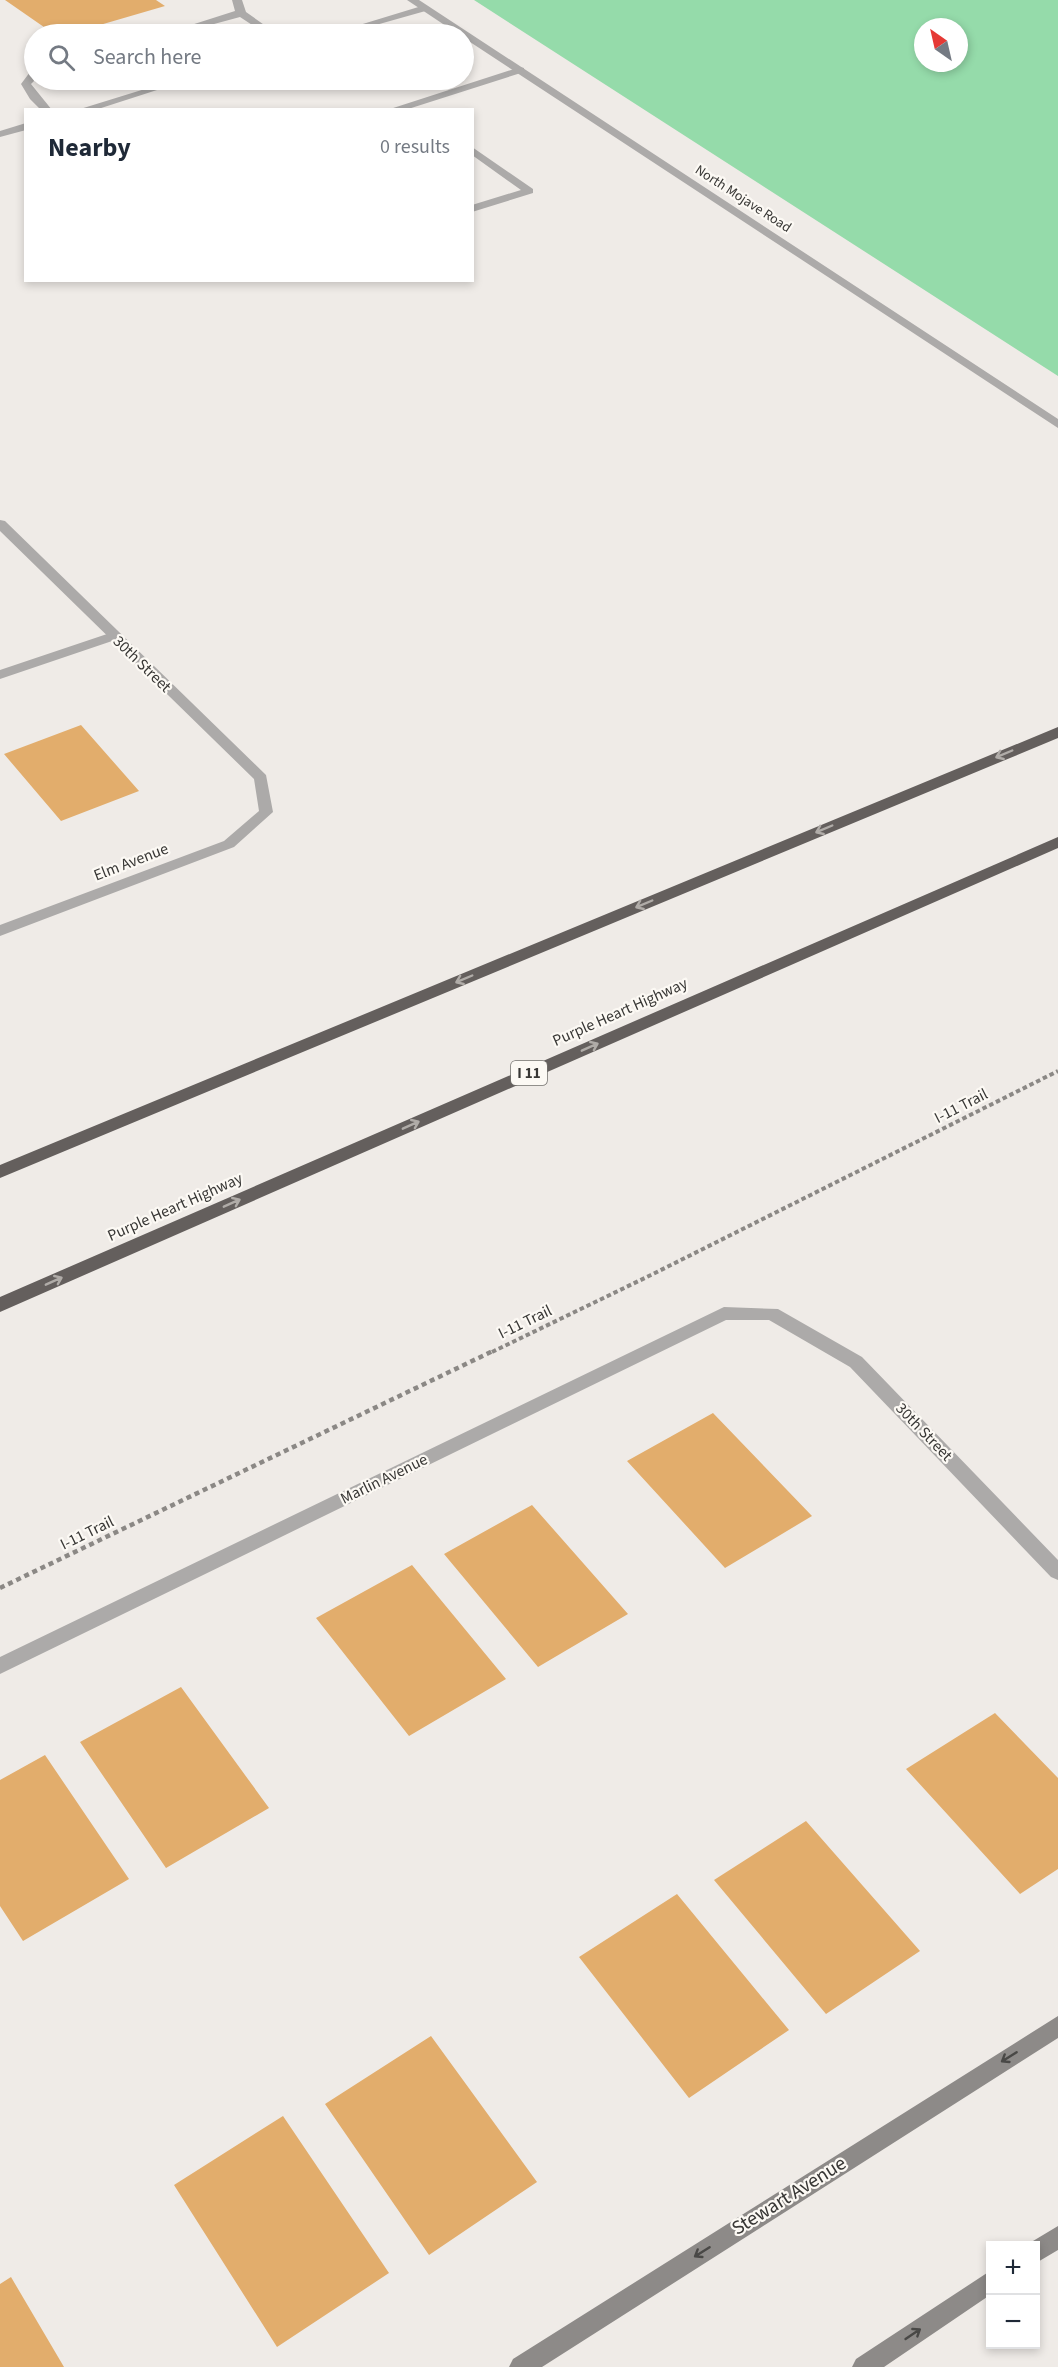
<!DOCTYPE html>
<meta charset="utf-8">
<style>
:root{--surface:#fff;--page:#f6f6f7;--text:#1f2937;--muted:#747a83;--line:#e0e1e3}
body{margin:0;font-family:"Source Sans 3",sans-serif;background:var(--page);color:var(--text)}
.controls{position:absolute;right:18px;bottom:18px;display:grid;overflow:hidden;border-radius:0px;box-shadow:0 3px 9px #0003}
.controls button{width:54px;height:54px;display:grid;place-items:center;padding:0;border:0;border-bottom:2px solid var(--line);background:var(--surface);color:var(--text);font:30px sans-serif}
.compass{position:absolute;left:914px;top:18px;width:54px;height:54px;border-radius:50%;background:var(--surface);box-shadow:0 3px 9px #0003;rotate:326deg}
.list{margin:0;padding:0;list-style:none}
h2{display:flex;justify-content:space-between;align-items:center;height:78px;margin:0;padding:0 24px;font-size:26px}
h2 small{font-size:20px;font-weight:400;color:var(--muted)}
.icon{flex:none;width:33px;height:33px;fill:none;stroke:currentColor;stroke-width:2;stroke-linecap:round;stroke-linejoin:round}
.map{position:relative;flex:none;width:1058px;height:2367px;overflow:hidden}
.search{position:absolute;background:var(--surface);box-shadow:0 3px 9px #0003;left:24px;top:24px;width:450px;height:66px;display:flex;align-items:center;gap:15px;box-sizing:border-box;padding:0 21px;border-radius:33px;color:var(--muted);font-size:22px}
.panel{position:absolute;background:var(--surface);box-shadow:0 3px 9px #0003;left:24px;top:108px;width:450px;height:174px;border-radius:0px}
.map>svg:first-child{display:block}
.green{fill:#95dbaa;fill-rule:evenodd}
.building{fill:#e2ad6c}
.lines{fill:none;stroke-linecap:round;stroke-linejoin:round}
.path-far1{stroke:#8b8885;stroke-width:4;stroke-dasharray:4.5 3;stroke-linecap:butt}
.path{stroke:#8b8885;stroke-width:4.5;stroke-dasharray:5 4;stroke-linecap:butt}
.service{fill:#acaaa9;fill-rule:evenodd}
.minor{fill:#acaaa9;fill-rule:evenodd}
.tertiary{fill:#acaaa9;fill-rule:evenodd}
.secondary{fill:#8d8a88;fill-rule:evenodd}
.motorway{fill:#645f5d;fill-rule:evenodd}
.oneway{stroke:#b0aca8}
.oneway2{stroke:#494846}
.labels{text-anchor:middle;dominant-baseline:central;stroke-width:4.5;stroke-linejoin:round;paint-order:stroke}
.far-street-label{font-size:14px;fill:#383735;stroke:#fcf9f4}
.shield{fill:#fcf9f4;stroke:#73716e;stroke-width:1.5}
.shield-label{font-size:15px;font-weight:bold;fill:#383735}
.street-label{font-size:16px;fill:#383735;stroke:#fcf9f4}
.near-street-label{font-size:20px;fill:#383735;stroke:#fcf9f4}
</style>
<div class="map">
<svg width="1058" height="2367" viewBox="0 0 1058 2367">
<rect width="100%" height="100%" fill="#efebe7"/>
<path class="green" d="M474,0H1058V376ZM923,27H959V63H923Z"/>
<path class="building" d="M5,0H156L165,6L69,34H54Z
M81,725L139,791L61,821L4,754Z
M713,1413L812,1516L725,1568L627,1461Z
M532,1505L628,1614L538,1667L444,1554Z
M412,1565L506,1679L409,1736L316,1618Z
M181,1687L269,1808L166,1868L80,1742Z
M995,1713L1058,1778V1869L1020,1894L906,1769Z
M45,1755L129,1879L23,1941L0,1906V1780Z
M806,1821L920,1951L826,2014L714,1880Z
M677,1894L789,2030L689,2098L579,1957Z
M431,2036L537,2182L429,2255L325,2104Z
M283,2116L389,2273L277,2347L174,2185Z
M11,2277L64,2367H0V2284Z"/>
<g class="lines">
<path class="path-far1" d="M492,1352L651,1275L1058,1071"/>
<path class="path" d="M0,1588L495,1350"/>
<path class="service" d="M232,0H242L246,12L277,34H266L240,17L177,34H163L235,11Z
M520,67L524,68V72L405,110H387Z
M34,71L35,80L31,84L52,110H41L30,99L21,84L30,72Z
M472,147L533,189V193L472,212V205L521,190L472,155Z
M113,632L118,633L120,636L118,639L0,679V670Z"/>
<path class="minor" d="M425,5L430,8L429,10L344,34H330Z
M174,80H188L95,110H77Z
M26,123V130L0,137V131Z
M0,520L5,521L266,775L273,812L234,847L0,936V925L224,841L259,811L254,779L0,531Z
M724,1307L778,1309L862,1357L1058,1560V1580L1051,1577L850,1367L769,1320H726L0,1674V1657Z"/>
<path class="tertiary" d="M407,0H419L1058,419V428L464,38V34H458Z"/>
<path class="secondary" d="M1058,2016V2038L542,2367H509L513,2359Z
M1058,2226V2250L1036,2263V2246L1028,2244Z
M990,2271V2295L884,2367H852L856,2359Z"/>
<path class="motorway" d="M1058,727V738L0,1178V1165Z
M1058,837V848L0,1312V1297Z"/>
</g>
<defs><path id="oneway-shaft" d="M-6 0H5M1.5-3L5.5 0L1.5 3" fill="none" stroke-width="1.6" stroke-linecap="round" stroke-linejoin="round" transform="scale(1.5)"/></defs>
<g class="oneway">
<use href="#oneway-shaft" transform="translate(1004 754) rotate(157)"/>
<use href="#oneway-shaft" transform="translate(824 829) rotate(157)"/>
<use href="#oneway-shaft" transform="translate(644 904) rotate(157)"/>
<use href="#oneway-shaft" transform="translate(464 979) rotate(157)"/>
<use href="#oneway-shaft" transform="translate(590 1047) rotate(-24)"/>
<use href="#oneway-shaft" transform="translate(411 1125) rotate(-24)"/>
<use href="#oneway-shaft" transform="translate(232 1203) rotate(-24)"/>
<use href="#oneway-shaft" transform="translate(54 1281) rotate(-24)"/>
</g>
<g class="oneway2">
<use href="#oneway-shaft" transform="translate(1009 2057) rotate(148)"/>
<use href="#oneway-shaft" transform="translate(702 2252) rotate(148)"/>
<use href="#oneway-shaft" transform="translate(913 2334) rotate(-34)"/>
</g>
<g class="labels">
<g class="far-street-label">
<text transform="translate(743 199) rotate(33)">North Mojave Road</text>
</g>
<rect class="shield" x="511" y="1061" width="36" height="24" rx="4.5"/>
<g class="shield-label">
<text x="529" y="1073">I 11</text>
</g>
<g class="street-label">
<text transform="translate(142 664) rotate(44)">30th Street</text>
<text transform="translate(131 862) rotate(-21)">Elm Avenue</text>
<text transform="translate(620 1012) rotate(-24)">Purple Heart Highway</text>
<text transform="translate(961 1106) rotate(-27)">I-11 Trail</text>
<text transform="translate(175 1207) rotate(-24)">Purple Heart Highway</text>
<text transform="translate(525 1322) rotate(-26)">I-11 Trail</text>
<text transform="translate(924 1432) rotate(46)">30th Street</text>
<text transform="translate(384 1479) rotate(-26)">Marlin Avenue</text>
<text transform="translate(87 1533) rotate(-26)">I-11 Trail</text>
</g>
<g class="near-street-label">
<text transform="translate(789 2196) rotate(-32)">Stewart Avenue</text>
</g>
</g>
</svg>
<div class="controls">
<button>+</button>
<button>−</button>
</div>
<svg class="compass" viewBox="-18 -18 36 36"><path d="M0-13l5 13h-10z" fill="#e53935"/><path d="M0 13l5-13h-10z" fill="#747a83"/></svg>
<div class="search"><svg class="icon" aria-label="search" viewBox="0 0 24 24"><circle cx="10" cy="10" r="6"/><path d="M15 15l6 6"/></svg>Search here</div>
<section class="panel">
<h2>Nearby<small>0 results</small></h2>
<ul class="list">
</ul>
</section>
</div>
